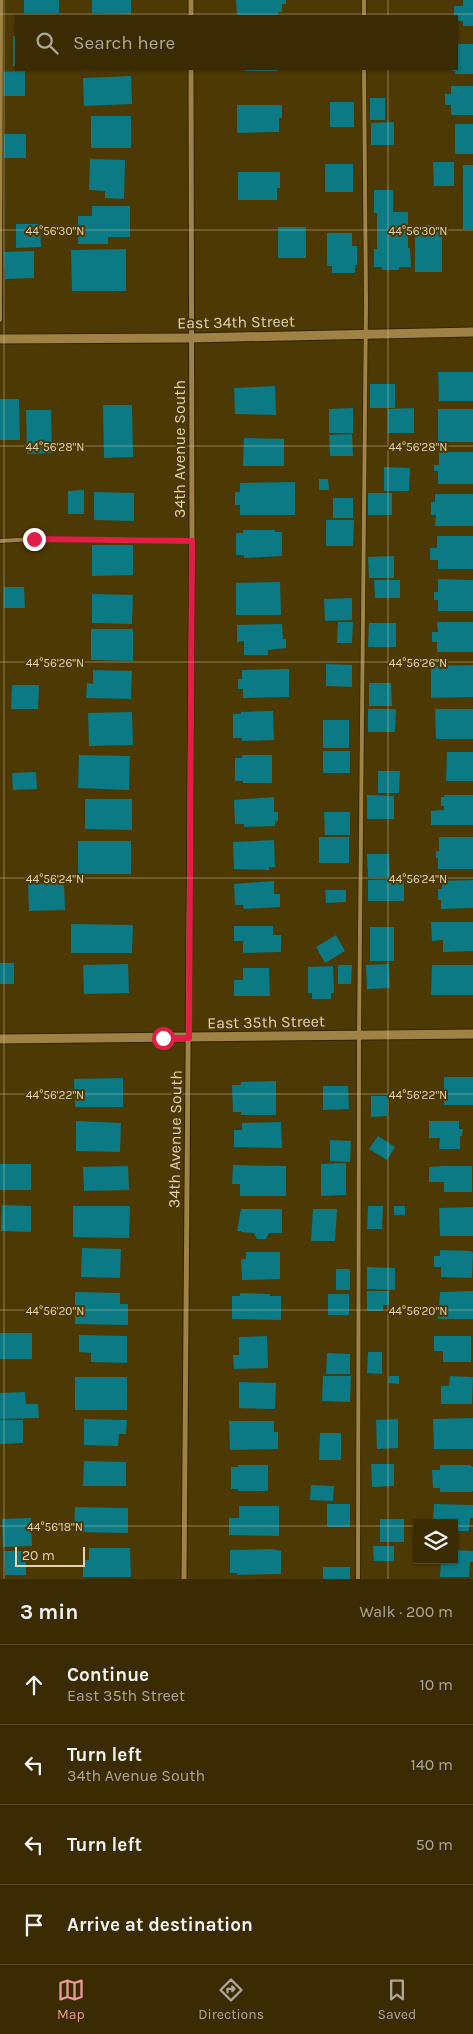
<!DOCTYPE html>
<meta charset="utf-8">
<style>
:root{--surface:#3a2b03;--page:#453712;--text:#f1f3f6;--muted:#aba79a;--line:#544725;--accent:#e69b98}
body{margin:0;font-family:Karla,sans-serif;background:var(--page);color:var(--text)}
.controls{position:absolute;right:15px;bottom:15px;display:grid;overflow:hidden;border-radius:0px;box-shadow:0 1px 4px #0004}
.controls button{width:45px;height:45px;display:grid;place-items:center;padding:0;border:0;border-bottom:1px solid var(--line);background:var(--surface);color:var(--text);font:25px sans-serif}
.scale{position:absolute;left:15px;bottom:12px;width:70px;box-sizing:border-box;padding-left:5px;border:2px solid #e1d3b4;border-top:0;font-size:14px;line-height:18px;white-space:nowrap;color:#e1d3b4;-webkit-text-stroke:4px #4d3904;paint-order:stroke}
.stop{position:absolute;width:15px;height:15px;margin:-11px;border:4px solid #e11d48;border-radius:50%;background:#fff}
.stop.end{background:#e11d48;border-color:#fff;box-shadow:0 1px 5px #0008}
.list{margin:0;padding:0;list-style:none}
h2{display:flex;justify-content:space-between;align-items:center;height:65px;margin:0;padding:0 20px;font-size:21px}
h2 small{font-size:16px;font-weight:400;color:var(--muted)}
.list li{display:grid;grid-template-columns:32px 1fr auto;gap:15px;align-items:center;box-sizing:border-box;height:80px;padding:0 20px;border-top:1px solid var(--line)}
.list b{display:block;font-size:19px;white-space:nowrap}
.list p{margin:0;font-size:16px;white-space:nowrap;color:var(--muted)}
.list em{font-size:16px;font-style:normal;color:var(--muted)}
.icon{flex:none;width:28px;height:28px;fill:none;stroke:currentColor;stroke-width:2;stroke-linecap:round;stroke-linejoin:round}
.map{position:relative;flex:none;width:473px;height:1579px;overflow:hidden}
.search{position:absolute;background:var(--surface);box-shadow:0 1px 4px #0004;left:15px;right:15px;top:15px;height:55px;display:flex;align-items:center;gap:12px;box-sizing:border-box;padding:0 18px;border-radius:0px;color:var(--muted);font-size:19px}
.sheet{height:385px;background:var(--surface)}
nav{display:flex;justify-content:space-around;align-items:center;box-sizing:border-box;height:70px;border-top:1px solid var(--line);background:var(--surface);font-size:14px;color:var(--muted)}
nav a{display:grid;justify-items:center;gap:2px}
nav .on{color:var(--accent)}
.map>svg:first-child{display:block}
.building{fill:#0b7a84}
.lines{fill:none;stroke-linecap:round;stroke-linejoin:round}
.service-casing{stroke:#2f2100;stroke-width:5.5}
.minor-casing{stroke:#2f2100;stroke-width:7}
.tertiary-casing{stroke:#2f2100;stroke-width:11}
.service{stroke:#9f8345;stroke-width:4}
.minor{stroke:#9f8345;stroke-width:5}
.tertiary{stroke:#9f8345;stroke-width:9}
.route{stroke:#e11d48;stroke-width:6}
.ticks{fill:none;stroke:#e1d3b4;stroke-width:1;stroke-opacity:0.45}
.labels{text-anchor:middle;dominant-baseline:central;stroke-width:4;stroke-linejoin:round;paint-order:stroke}
.street-label{font-size:16px;fill:#e1d3b4;stroke:#4d3904}
.ticks-label{font-size:12px;text-anchor:middle;fill:#e1d3b4;stroke:#4d3904;stroke-width:4;stroke-linejoin:round;paint-order:stroke}
</style>
<div class="map">
<svg width="473" height="1579" viewBox="0 0 473 1579">
<rect width="100%" height="100%" fill="#4d3904"/>
<path class="building" d="M24,0H59V13H24Z
M92,0H131V14L92,13Z
M236,0H286V4H282V12H278V16H237Z
M463,0H473V26H463V21H457V16H454V6H463Z
M13,36H16V66H13Z
M457,44H473V74H455V71H452V69H457Z
M245,69H277V71H245Z
M25,71V96H2L1,72Z
M131,76L132,104L84,106L83,78Z
M451,86H473V115H451V105H445V94H451Z
M370,98H385V120H370Z
M330,102H354V127H330Z
M237,105H282V118H279V132L237,133Z
M91,116H131V148H91Z
M394,122V145H371V123Z
M455,124H473V154H455Z
M4,134H26V158H4Z
M90,159L125,160L124,199L105,198V191L89,190Z
M433,162H454V186H434Z
M325,164H353V192H325Z
M463,165H473V229H463Z
M238,172H280V188H277V200H238Z
M374,190H393V212H408V248H410L411,267H399V270H382V267H374V249H377V213H374Z
M92,206H130V237H108V244H78V216H92Z
M16,224H40L41,247L16,248Z
M426,225H439V230H442V272H415V230H426Z
M278,227H306V258H278Z
M327,233H352V246H357V265H355V273H332V266H327Z
M126,249V291H72L71,250Z
M34,251V278L5,279L4,252Z
M438,372H473V401H439Z
M370,384H395V408H370Z
M275,386L276,415L235,414L234,388Z
M0,399H19L20,440H0Z
M103,405H132L133,457L104,458Z
M353,408V433H329V409Z
M414,408V433H388V409Z
M438,409H473V442H438Z
M26,410H51L52,453L27,454Z
M352,434L353,456H330L329,435Z
M244,438L284,439V466H243Z
M439,452H473V484H438V471H434V465H439Z
M384,467L410,468L409,491H384Z
M319,479H328L329,490H319Z
M295,482V515H240V505H235V492H240V483Z
M84,490V514H68V491Z
M94,492L134,493V521L94,520Z
M368,493H392V515H368Z
M435,494H473V526H435L436,515H431V502H435Z
M333,498H353V518H333Z
M326,520H354L353,546H326Z
M243,530H275V532H282V556L244,558V555H236V533H243Z
M437,536H473V569H438V560H430V548H437Z
M92,545H133V575L92,576Z
M394,556V578H369L368,557Z
M438,579L473,580V611H438V600H434V592H438Z
M374,580H400V598H375Z
M280,582L281,615H236V583Z
M4,587H24L25,608H4Z
M92,594L133,595L132,624L92,623Z
M352,598V620L325,621L324,599Z
M338,622H353L352,643H337Z
M437,622H473V652H437V642H432V632H438Z
M369,623H396V647H368Z
M282,624L283,639H286V648L268,650V655H244V641L237,642V625Z
M91,629H133V661L91,660Z
M326,664L352,665V687L326,686Z
M473,665V697L431,698V666Z
M289,669V697L243,698V689H238V679H242V670Z
M93,670L132,671L131,699L86,698L87,683L93,684Z
M369,683H391L392,706H369Z
M12,685H39L38,709H11Z
M368,709H396L395,732H368Z
M435,709H473V739H436Z
M273,711L274,740L242,741V738H233V714H241V712Z
M132,712L133,745L89,746L88,713Z
M323,720H349V748H323Z
M323,751H350V773H323Z
M447,752H473V781H446Z
M79,755L130,756L129,790L78,788Z
M242,755H272V783H243V781H235V758H242Z
M378,771H400L399,793H378Z
M36,772L37,789L13,790L12,773Z
M367,795L394,796V819H367Z
M444,795H473V825H431V811L444,810V806H441V797H444Z
M274,797V812H278V821H275V826L244,827V824H235L234,800Z
M85,799H132V830L85,829Z
M324,812H350V835H325Z
M319,837H349V863H319Z
M439,837H473V869H438V858H436V851H439Z
M274,840L275,867H269V870L234,869L233,842Z
M78,841H131V874H78Z
M367,854H389L390,877H368Z
M404,879V901H368V880Z
M473,880V908L441,909V900H438V889H442V881Z
M274,881V894H280V907L244,909L243,905H235L234,884Z
M64,883L65,910L29,911L28,884Z
M325,890H346V902L326,903Z
M431,922H473V951L443,952V940L432,941Z
M71,924L133,925L132,953H71Z
M234,926H273V935H281V952L243,953V941H234Z
M370,927H394V961H370Z
M336,935L345,951L325,963L316,947Z
M0,963H14V984H0Z
M128,964L129,993L84,994L83,965Z
M389,964L390,988L367,989L366,965Z
M338,965H352L351,984H338Z
M432,965H473V995H431Z
M333,966L334,993H331V999H312V993H308V967Z
M243,968H269L270,996H234V980H243Z
M444,1077H473V1105H444Z
M123,1078V1107H75L74,1079Z
M276,1081V1115H241V1112H233L232,1085H241V1082Z
M323,1086H348L349,1109L323,1110Z
M371,1096H387V1116L371,1117Z
M76,1121L121,1123L120,1152L76,1151Z
M429,1121H459V1129H463L462,1136H460V1149H439L440,1138H429Z
M281,1122L282,1148L234,1147V1130H242V1123Z
M378,1136L395,1147L387,1160L369,1149Z
M330,1140L351,1141L350,1162L330,1161Z
M346,1163V1195L321,1196V1164Z
M0,1164H31V1190H0Z
M233,1165L286,1166V1196H240V1184H232Z
M128,1166L129,1190L84,1191L83,1167Z
M444,1166H472V1192H444V1182H429V1167Z
M2,1205L31,1206V1232L1,1231Z
M73,1206H130L129,1238L73,1237Z
M368,1206H383L382,1229H367Z
M394,1206H405V1215H394Z
M473,1207V1236H440L439,1208Z
M241,1209H282V1233H269L266,1239H257L254,1233L241,1232V1231H237Z
M313,1209H337L335,1241H311Z
M82,1248L121,1249L120,1278L81,1277Z
M440,1250L471,1251L473,1253L472,1278L441,1277V1267H434V1256H440Z
M246,1252H280V1279L242,1280L241,1259H246Z
M367,1267L395,1268V1290L367,1289Z
M336,1269H350V1290H336Z
M367,1291H389V1305H383V1311H367Z
M473,1291V1319H438L440,1292Z
M75,1292L120,1293V1304H128V1325L75,1324Z
M240,1293L270,1294V1296H281V1320L232,1319V1296H240Z
M328,1294H349V1315H328Z
M0,1333H32V1359H0Z
M79,1335L127,1336V1363L91,1362V1353L79,1352Z
M267,1336L268,1368L234,1369L233,1355H239V1337Z
M434,1336H471V1362H443V1351H434Z
M368,1352H382V1374L367,1373Z
M327,1353L350,1354V1374H326Z
M323,1376H351L350,1402L322,1401Z
M389,1376H399V1384L388,1383Z
M450,1376L473,1377L472,1404H441V1386H449Z
M75,1377H127V1410H75Z
M239,1382L276,1383L275,1409L239,1408Z
M25,1392L26,1404H38L39,1418L0,1419V1393Z
M473,1418V1449H434L433,1419Z
M84,1419L127,1420L126,1434H119L118,1446L84,1445Z
M398,1419V1448L377,1449L376,1420Z
M0,1420H23V1443L0,1444Z
M229,1421H274V1432H278V1449L230,1450Z
M320,1433H341V1460H319Z
M84,1461L126,1462V1486H83Z
M371,1464H394V1486L372,1487Z
M238,1465H268V1491H238V1489H231V1467H238Z
M440,1465H470L473,1467V1491L471,1492H440V1488H433L432,1470H440Z
M311,1485L334,1486L333,1501L310,1500Z
M327,1504H350V1527H327Z
M434,1504L473,1505V1518H470L469,1531H454V1523L433,1521Z
M239,1506H279V1536L229,1535V1518H239Z
M75,1507L128,1508V1533L74,1532Z
M31,1518L32,1546L3,1547L2,1519Z
M380,1519H404V1542H380Z
M373,1546H394V1561H374Z
M89,1548H130L131,1577H83V1560H89Z
M272,1549L281,1551V1574L237,1575V1573H230V1550Z
M454,1550L473,1551V1562H470L469,1577H440L441,1560H454Z
M4,1551H26V1575H5Z
M323,1567H350V1579H323Z"/>
<g class="lines">
<g class="service-casing">
<path id="service" d="M364,0V16
M0,320L1,0
M0,541L34,539L192,541
M358,1579L359,1035L366,303L364,69"/>
</g>
<g class="minor-casing">
<path id="minor" d="M191,16V0
M184,1579L192,541L191,69"/>
</g>
<g class="tertiary-casing">
<path id="tertiary" d="M0,339L191,338L473,332
M0,1039L473,1034"/>
</g>
<use href="#service" class="service"/>
<use href="#minor" class="minor"/>
<use href="#tertiary" class="tertiary"/>
</g>
<g class="lines">
<path class="route" d="M34,539L192,541L189,1038H163"/>
</g>
<path class="ticks" d="M4,0V1579M388,0V16M0,14H473M388,69V1579M0,230H473M0,446H473M0,662H473M0,878H473M0,1094H473M0,1310H473M0,1526H417M454,1526H473"/>
<g class="labels">
<g class="street-label">
<text transform="translate(236 322) rotate(-1)">East 34th Street</text>
<text transform="translate(179 449) rotate(-90)">34th Avenue South</text>
<text transform="translate(266 1022) rotate(-1)">East 35th Street</text>
<text transform="translate(175 1139) rotate(-89)">34th Avenue South</text>
</g>
</g>
<g class="ticks-label">
<text x="55" y="235">44°56'30"N</text>
<text x="418" y="235">44°56'30"N</text>
<text x="55" y="451">44°56'28"N</text>
<text x="418" y="451">44°56'28"N</text>
<text x="55" y="667">44°56'26"N</text>
<text x="418" y="667">44°56'26"N</text>
<text x="55" y="883">44°56'24"N</text>
<text x="418" y="883">44°56'24"N</text>
<text x="55" y="1099">44°56'22"N</text>
<text x="418" y="1099">44°56'22"N</text>
<text x="55" y="1315">44°56'20"N</text>
<text x="418" y="1315">44°56'20"N</text>
<text x="55" y="1531">44°56'18"N</text>
</g>
</svg>
<div class="controls">
<button><svg class="icon" aria-label="layers" viewBox="0 0 24 24"><path d="M12 4l9 5-9 5-9-5zM3 14l9 5 9-5"/></svg></button>
</div>
<div class="scale">20 m</div>
<div class="stop" style="left:163px;top:1038px"></div>
<div class="stop end" style="left:34px;top:539px"></div>
<div class="search"><svg class="icon" aria-label="search" viewBox="0 0 24 24"><circle cx="10" cy="10" r="6"/><path d="M15 15l6 6"/></svg>Search here</div>
</div>
<section class="sheet">
<h2>3 min<small>Walk · 200 m</small></h2>
<ul class="list">
<li><svg class="icon" aria-label="ahead" viewBox="0 0 24 24"><path d="M12 20V5M6 11l6-6 6 6"/></svg><div><b>Continue</b><p>East 35th Street</p></div><em>10 m</em></li>
<li><svg class="icon" aria-label="left" viewBox="0 0 24 24"><path d="M17 20v-9H6M10 6l-5 5 5 5"/></svg><div><b>Turn left</b><p>34th Avenue South</p></div><em>140 m</em></li>
<li><svg class="icon" aria-label="left" viewBox="0 0 24 24"><path d="M17 20v-9H6M10 6l-5 5 5 5"/></svg><div><b>Turn left</b></div><em>50 m</em></li>
<li><svg class="icon" aria-label="arrive" viewBox="0 0 24 24"><path d="M6 21V4h12l-3 4 3 4H6"/></svg><div><b>Arrive at destination</b></div></li>
</ul>
</section>
<nav>
<a class="on"><svg class="icon" aria-label="map" viewBox="0 0 24 24"><path d="M3 6l6-2 6 2 6-2v14l-6 2-6-2-6 2zM9 4v14M15 6v14"/></svg>Map</a>
<a><svg class="icon" aria-label="directions" viewBox="0 0 24 24"><path d="M12 3l9 9-9 9-9-9zM9 14v-3h6M13 9l2 2-2 2"/></svg>Directions</a>
<a><svg class="icon" aria-label="saved" viewBox="0 0 24 24"><path d="M7 4h10v16l-5-4-5 4z"/></svg>Saved</a>
</nav>
